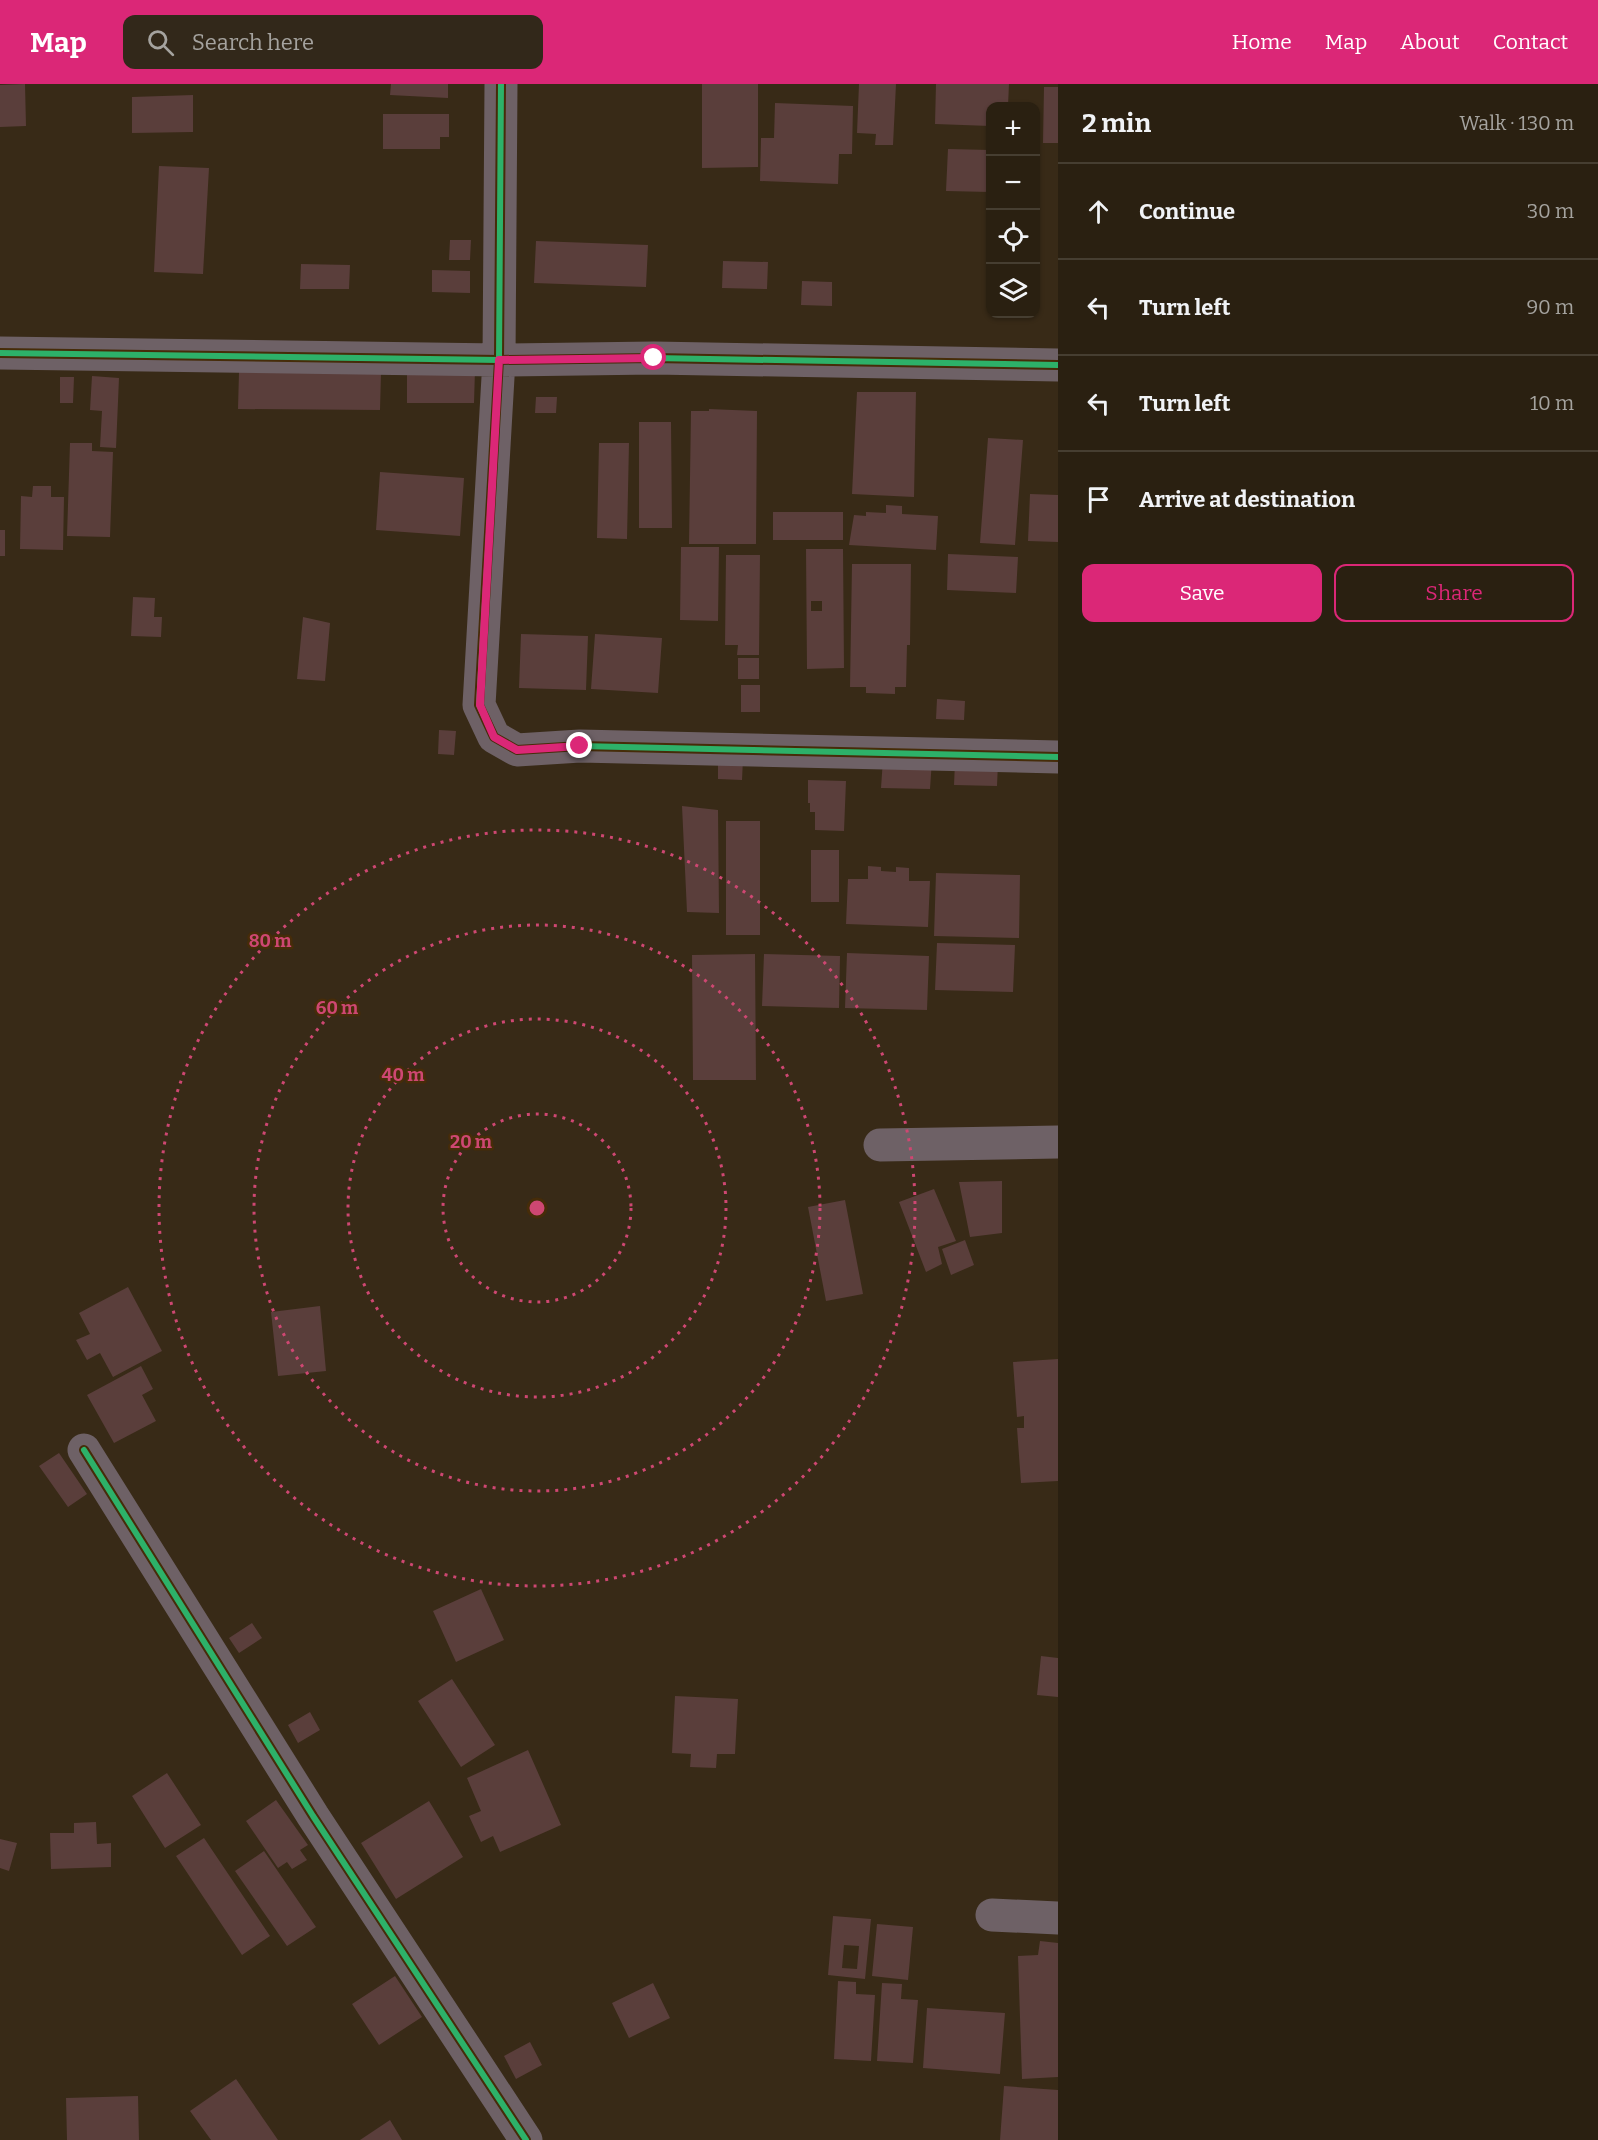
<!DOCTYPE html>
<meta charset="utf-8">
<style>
:root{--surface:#2a2011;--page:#32281a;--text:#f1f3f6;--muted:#a5a39f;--line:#463e31;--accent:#db2777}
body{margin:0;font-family:Bitter,serif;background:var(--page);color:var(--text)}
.controls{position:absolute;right:18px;top:18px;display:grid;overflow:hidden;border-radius:12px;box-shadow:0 2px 4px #0004}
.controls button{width:54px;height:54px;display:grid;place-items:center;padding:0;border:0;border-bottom:2px solid var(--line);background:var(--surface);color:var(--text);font:30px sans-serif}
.stop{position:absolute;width:18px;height:18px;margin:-14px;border:4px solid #db2777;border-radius:50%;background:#fff}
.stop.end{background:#db2777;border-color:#fff;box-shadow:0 2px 6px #0008}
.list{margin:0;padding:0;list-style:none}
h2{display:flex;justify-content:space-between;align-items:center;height:78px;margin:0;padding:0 24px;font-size:26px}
h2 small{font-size:20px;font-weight:400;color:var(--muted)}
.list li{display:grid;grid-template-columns:39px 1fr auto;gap:18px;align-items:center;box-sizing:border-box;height:96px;padding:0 24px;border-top:2px solid var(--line)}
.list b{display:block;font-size:22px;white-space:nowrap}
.list em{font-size:20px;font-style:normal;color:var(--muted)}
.actions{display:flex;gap:12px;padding:18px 24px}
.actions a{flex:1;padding:14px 0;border:2px solid var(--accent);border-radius:12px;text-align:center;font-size:21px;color:var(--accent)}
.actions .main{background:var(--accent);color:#fff}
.icon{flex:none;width:33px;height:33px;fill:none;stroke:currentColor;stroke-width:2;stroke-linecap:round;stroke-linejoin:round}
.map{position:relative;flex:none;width:1058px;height:2056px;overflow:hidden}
header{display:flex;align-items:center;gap:36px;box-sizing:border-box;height:84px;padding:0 30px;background:var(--accent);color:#fff}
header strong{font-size:28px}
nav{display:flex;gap:33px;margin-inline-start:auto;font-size:21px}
.search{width:420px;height:54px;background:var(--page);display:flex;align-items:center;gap:15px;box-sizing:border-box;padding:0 21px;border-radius:12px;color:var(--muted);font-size:22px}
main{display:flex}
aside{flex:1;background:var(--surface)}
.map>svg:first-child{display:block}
.building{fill:#5a3e3b;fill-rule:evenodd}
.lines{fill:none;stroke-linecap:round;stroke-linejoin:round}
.minor{stroke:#6e6166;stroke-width:33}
.cycleway-casing{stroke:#462c09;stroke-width:10}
.cycleway{stroke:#2db169;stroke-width:6}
.route{stroke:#db2777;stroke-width:8}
.ring{fill:none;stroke:#ce4772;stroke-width:3;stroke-dasharray:3 6}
.centre{fill:#ce4772;stroke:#462c09;stroke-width:3}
.ring-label{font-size:18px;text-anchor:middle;font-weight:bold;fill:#ce4772;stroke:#462c09;stroke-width:5;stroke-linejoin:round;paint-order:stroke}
</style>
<header>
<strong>Map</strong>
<div class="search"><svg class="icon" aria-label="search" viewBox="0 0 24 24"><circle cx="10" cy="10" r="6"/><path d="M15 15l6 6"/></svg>Search here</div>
<nav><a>Home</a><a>Map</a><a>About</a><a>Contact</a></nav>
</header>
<main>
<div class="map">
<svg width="1058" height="2056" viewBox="0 0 1058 2056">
<rect width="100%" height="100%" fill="#382a17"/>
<path class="building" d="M25,0L26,42L0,43V1Z
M391,0H448V14L390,11Z
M702,0H758V83L702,84Z
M859,0H896L893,61H875L876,50L857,49Z
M936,0H1009L1008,22H990V42L935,40Z
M1044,3H1058V59H1043Z
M193,11V48L132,49V13Z
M775,19L853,22L852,70H839L838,100L760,97L761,54H774Z
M383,30H449V53H440V65H383Z
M948,65L990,66V108L946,107Z
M159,82L209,84L203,190L154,188Z
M450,156H471L470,176H449Z
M536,157L648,161L646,203L534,199Z
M723,177L768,178L767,205L722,204Z
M301,180L350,181L349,205H300Z
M432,186L470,187V209L432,208Z
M802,197L832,198V222L801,221Z
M407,286H475L474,319H407Z
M239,288L381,289L380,326L238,325Z
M92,292L119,294L116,364L100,363L102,327L90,326Z
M60,293H74L73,319H60Z
M857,308H916L914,413L852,410Z
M536,313H557L556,329H535Z
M709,325L757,327L756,460H689L691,327H709Z
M639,338H671L672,444H639Z
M988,354L1023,356L1015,461L980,459Z
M70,359H92V367L113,368L110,453L67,452Z
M599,359H629L627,455L597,454Z
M380,388L464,394L460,452L376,446Z
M33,402H51V413H64L63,466L20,465L21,412L32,413Z
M1030,410L1058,411V458L1028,457Z
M886,421L902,422V430L938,432L936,466L849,461L854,431L866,432V428L886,429Z
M773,428H843V456H773Z
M0,446H5V472H0Z
M681,463H719L718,537L680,536Z
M806,465H843L844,584L807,585ZM811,517H822V527H811Z
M948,470L1018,473L1016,509L947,506Z
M726,471H760L759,571H737L738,561H725Z
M852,480H911L910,561H907L906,603H895V610L866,609V603H850Z
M133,513L155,514L154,533H162L161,553L131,552Z
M303,533L330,539L325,597L297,595Z
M521,550L588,552L586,606L519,604Z
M595,550L662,554L658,609L591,605Z
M738,574H759V595H738Z
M741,601H760V628H741Z
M937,615L965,617L964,636L936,635Z
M439,646L456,647L454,671L438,670Z
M718,674L743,675L742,696L718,695Z
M883,675L932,676L930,705L881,704Z
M955,678L998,679L997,702L954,701Z
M808,696L846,697L844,747L815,746V728H810V719H808Z
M682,722L718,726L719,829L687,828Z
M726,737H760V851H726Z
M811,766H839V818H811Z
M868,782L881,783V787L896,788V783L909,784V797H930L928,843L846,840L848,795H868Z
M936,789L1020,791L1019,854L934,852Z
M937,859L1015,861L1013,908L935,906Z
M847,869L929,872L927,926L845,924Z
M755,870L756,996H693L692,871Z
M764,870L840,872L839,924L762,922Z
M1002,1097V1149L970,1153L959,1098Z
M934,1105L956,1157L938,1163L942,1180L926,1188L899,1118Z
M845,1116L863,1210L826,1217L808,1123Z
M965,1156L974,1181L951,1191L942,1165Z
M128,1203L162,1267L113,1293L100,1269L87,1276L76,1256L90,1250L79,1229Z
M320,1222L326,1287L278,1292L271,1228Z
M1058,1275V1397L1021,1399L1017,1344H1024V1332L1017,1333L1013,1278Z
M141,1282L153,1305L142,1311L156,1337L114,1359L87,1311Z
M59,1369L87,1410L68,1423L39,1382Z
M481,1505L504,1556L456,1578L433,1527Z
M252,1539L262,1554L239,1569L229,1554Z
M1041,1572L1058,1574V1613L1037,1611Z
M452,1595L495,1661L461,1683L418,1617Z
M675,1612L738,1615L735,1670H717L716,1684L690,1683L691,1670L672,1669Z
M310,1628L320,1646L298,1659L288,1641Z
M528,1666L561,1741L500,1768L493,1752L481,1758L469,1732L481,1727L467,1694Z
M167,1689L201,1741L165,1764L132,1712Z
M276,1716L308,1761L300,1766L307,1776L292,1785L287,1778L278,1784L246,1737Z
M429,1717L463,1773L396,1815L361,1759Z
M96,1738L97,1760L111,1759V1783L51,1785L50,1749H74V1739Z
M204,1754L270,1852L242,1871L176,1772Z
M0,1755L17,1759L9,1787L0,1784Z
M264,1767L316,1843L287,1862L235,1787Z
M833,1832L871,1835L865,1895L828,1891ZM844,1861L859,1862L857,1885L842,1884Z
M877,1840L913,1843L908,1896L872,1892Z
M1040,1857L1058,1859V1993L1022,1995L1018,1872L1038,1871Z
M395,1892L422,1933L379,1961L352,1920Z
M838,1897L856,1898V1910L875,1911L871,1977L834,1975Z
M653,1899L670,1934L629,1954L612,1919Z
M882,1899L902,1900L901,1915L918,1916L913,1979L877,1977Z
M927,1924L1005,1929L1000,1990L923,1984Z
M530,1958L542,1981L516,1995L504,1972Z
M236,1995L278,2056H211L190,2027Z
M1004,2002L1058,2006V2056H1000Z
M138,2012L139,2056H67L66,2014Z
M390,2036L402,2056H360Z"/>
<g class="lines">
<path class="minor" d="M501,0L499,276L479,621L494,653L517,666L580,662L1058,673
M0,269L499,276L654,274L1058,281
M880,1061L1058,1058
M84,1366L313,1732L526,2056
M992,1831L1058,1834"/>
<g class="cycleway-casing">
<path id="cycleway" d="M501,0L499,276L479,621L494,653L517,666L580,662L1058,673
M0,269L499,276L654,274L1058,281
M84,1366L313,1732L526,2056"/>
</g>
<use href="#cycleway" class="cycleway"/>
</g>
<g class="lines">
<path class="route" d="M580,662L517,666L494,653L480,621L499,276L654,274"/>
</g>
<g class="ring">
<circle cx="537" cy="1124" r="94"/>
<circle cx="537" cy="1124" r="189"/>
<circle cx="537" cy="1124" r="283"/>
<circle cx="537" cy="1124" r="378"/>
</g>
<circle cx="537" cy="1124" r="9" class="centre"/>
<g class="ring-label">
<text x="270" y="863">80 m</text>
<text x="337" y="930">60 m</text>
<text x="403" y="997">40 m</text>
<text x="471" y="1064">20 m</text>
</g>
</svg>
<div class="controls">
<button>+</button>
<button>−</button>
<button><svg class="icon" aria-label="locate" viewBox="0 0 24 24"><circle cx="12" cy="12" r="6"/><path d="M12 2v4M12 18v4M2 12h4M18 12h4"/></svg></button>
<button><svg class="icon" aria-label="layers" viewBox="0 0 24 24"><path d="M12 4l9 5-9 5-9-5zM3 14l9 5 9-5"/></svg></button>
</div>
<div class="stop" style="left:654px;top:274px"></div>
<div class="stop end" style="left:580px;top:662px"></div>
</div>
<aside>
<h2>2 min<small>Walk · 130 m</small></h2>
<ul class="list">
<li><svg class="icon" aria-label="ahead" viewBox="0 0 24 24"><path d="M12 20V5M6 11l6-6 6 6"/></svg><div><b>Continue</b></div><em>30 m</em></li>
<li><svg class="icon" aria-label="left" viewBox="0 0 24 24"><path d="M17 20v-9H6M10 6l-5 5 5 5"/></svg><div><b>Turn left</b></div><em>90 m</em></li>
<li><svg class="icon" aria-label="left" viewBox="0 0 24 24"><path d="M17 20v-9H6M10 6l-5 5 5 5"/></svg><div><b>Turn left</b></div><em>10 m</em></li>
<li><svg class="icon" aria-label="arrive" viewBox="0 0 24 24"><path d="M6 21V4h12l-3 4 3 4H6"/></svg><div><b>Arrive at destination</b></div></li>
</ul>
<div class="actions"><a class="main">Save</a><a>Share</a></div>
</aside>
</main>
